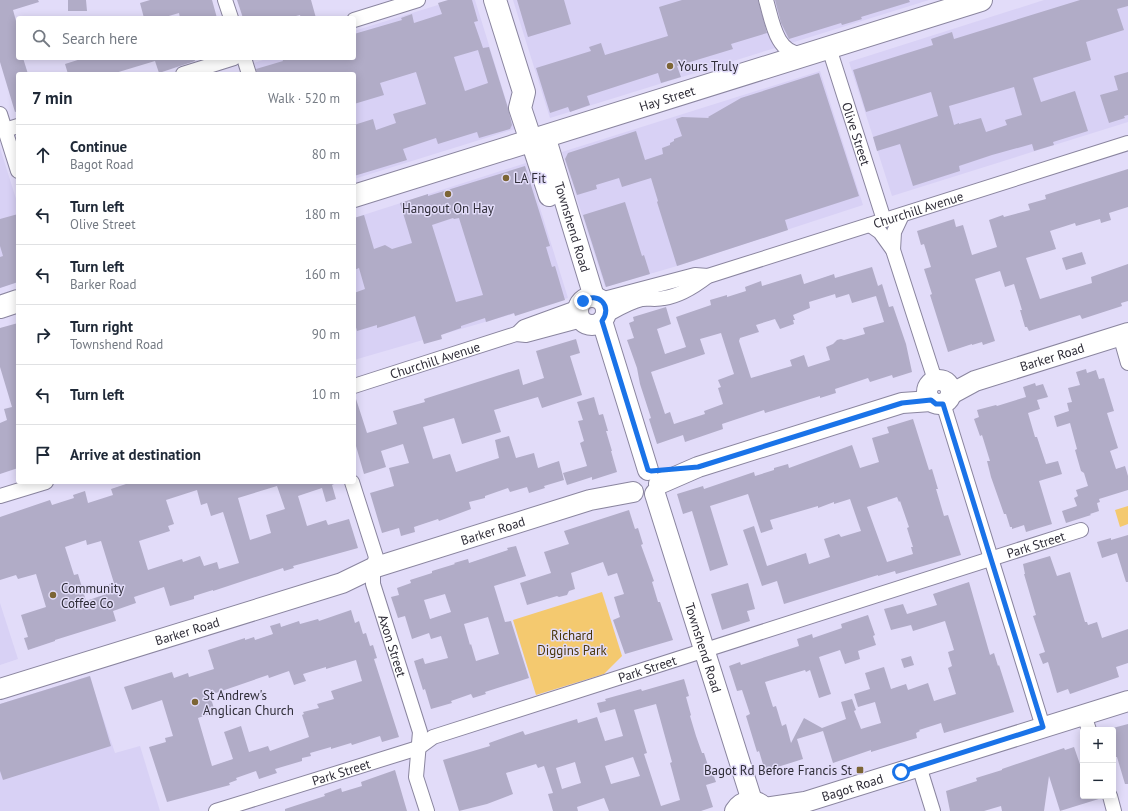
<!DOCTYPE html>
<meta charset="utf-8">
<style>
:root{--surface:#fff;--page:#f6f6f7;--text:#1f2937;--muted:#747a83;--line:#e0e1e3}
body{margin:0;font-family:"PT Sans",sans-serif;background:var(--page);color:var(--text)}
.controls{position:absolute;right:12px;bottom:12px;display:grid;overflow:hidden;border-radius:4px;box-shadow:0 2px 10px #0003}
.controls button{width:36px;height:36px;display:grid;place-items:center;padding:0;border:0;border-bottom:1px solid var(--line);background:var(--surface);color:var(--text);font:20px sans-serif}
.stop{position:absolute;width:12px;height:12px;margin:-9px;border:3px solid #1a73e8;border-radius:50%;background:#fff}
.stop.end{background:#1a73e8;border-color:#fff;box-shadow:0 1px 4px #0008}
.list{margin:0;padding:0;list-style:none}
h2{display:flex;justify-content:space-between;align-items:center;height:52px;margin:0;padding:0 16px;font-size:17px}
h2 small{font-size:13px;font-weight:400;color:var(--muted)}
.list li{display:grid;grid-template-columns:26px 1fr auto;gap:12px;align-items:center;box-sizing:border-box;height:60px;padding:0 16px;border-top:1px solid var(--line)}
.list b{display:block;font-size:15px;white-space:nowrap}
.list p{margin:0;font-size:13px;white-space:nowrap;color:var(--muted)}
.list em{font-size:13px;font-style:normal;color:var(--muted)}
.icon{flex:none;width:22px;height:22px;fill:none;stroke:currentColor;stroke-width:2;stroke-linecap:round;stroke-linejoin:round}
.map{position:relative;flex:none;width:1128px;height:811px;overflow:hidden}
.search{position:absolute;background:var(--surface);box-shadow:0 2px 10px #0003;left:16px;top:16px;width:340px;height:44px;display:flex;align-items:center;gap:10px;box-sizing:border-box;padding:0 14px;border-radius:4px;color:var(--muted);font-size:15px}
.panel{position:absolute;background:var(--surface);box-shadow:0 2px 10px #0003;left:16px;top:72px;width:340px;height:412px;border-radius:4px}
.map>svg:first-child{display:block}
.built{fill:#d8d1f5}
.green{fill:#f4c96f}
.building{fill:#b1acc7;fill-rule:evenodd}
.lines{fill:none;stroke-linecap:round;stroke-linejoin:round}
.street-casing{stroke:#8a859f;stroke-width:16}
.secondary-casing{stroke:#8a859f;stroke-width:22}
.primary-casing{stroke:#8a859f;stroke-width:24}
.street{stroke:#fff;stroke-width:14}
.secondary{stroke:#fff;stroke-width:20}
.primary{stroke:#fff;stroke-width:22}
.route{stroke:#1a73e8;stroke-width:5}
.poi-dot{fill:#7c6535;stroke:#e2dcf9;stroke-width:1.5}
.labels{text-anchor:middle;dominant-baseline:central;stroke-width:3;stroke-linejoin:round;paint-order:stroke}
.poi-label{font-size:13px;fill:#2f2d38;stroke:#e2dcf9;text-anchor:start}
.street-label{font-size:13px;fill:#2f2d38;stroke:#e2dcf9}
.park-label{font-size:13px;fill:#49360a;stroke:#e2dcf9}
</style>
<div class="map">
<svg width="1128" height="811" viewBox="0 0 1128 811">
<rect width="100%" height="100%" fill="#e2dcf9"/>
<path class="built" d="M454,0H475L515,129L354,179V74H258L254,63L269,58H354V31Z
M513,0H760L775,48L550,118Z
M774,0H929L791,43L786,40Z
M1044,0H1128V122L892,196L849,62Z
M820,71L863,205L677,266L605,287L562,152Z
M0,148L18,205V282L0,288Z
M526,163L568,298L354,360V218Z
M0,603L18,659L0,665Z
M89,676L115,753L140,746L160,811H0V704Z"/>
<path class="green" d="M1128,506V524L1120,527L1115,510Z
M602,592L622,656L604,674L536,695L513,620Z"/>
<path class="building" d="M0,0H38L39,2L13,10L18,28V58H23L28,74H18V111L15,112L0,62Z
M68,0H86L87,11H68Z
M150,0H212L217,18H180L179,13L162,18H144L140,3Z
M237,0H311L316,18H301L300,15L288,18H243Z
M448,0H472L478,21L474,22L483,48L489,47L508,108L512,125L510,129L479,138L477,132L438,144L436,138L403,149L407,160L354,176V125L373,119L376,130L396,123L393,114L426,104L416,72L380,83L384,95L354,104V74H257L256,69L283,61L282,58H354V34L402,20L401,18L412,14L414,23L442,14L438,3ZM478,50L488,83L465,91L454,57Z
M517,0H564L571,24L528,37Z
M682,0H758L767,33L731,44L733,49L677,66L681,77L661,83L658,73L587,96L590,105L570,112L568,107L550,113L536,68L591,51L589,47L601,43L605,55L668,36L659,7Z
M775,0H909L910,2L861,17L862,19L842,25L841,23L789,39L781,23Z
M1080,0H1128V6L1117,9L1124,30L1086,42L1091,60L1033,78L1041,102L1075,91L1088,131L1053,142L1054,145L1034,151L1032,144L992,155L959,166L960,171L913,186L900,144L877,151L873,137L938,116L931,92L866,112L853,70L933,45L931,39L952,32L954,39ZM1014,87L1022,115L1005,120L1007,125L986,132L981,118L959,124V123L954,125L949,106Z
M84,58H194L195,61L159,73L155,61L112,74H68L65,64Z
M1128,72V115L1124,116L1125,118L1109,123L1100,95L1118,90L1114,76Z
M819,73L859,196L785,220L788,230L677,266L657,202L658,201L651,178L622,187L619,178L596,185L597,189L577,195L565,159L568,153L636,131L645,160L663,154L662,148L670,145V143L674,141V139L682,136L676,119L682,117L709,118L708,117L741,98Z
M525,166L550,246L546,247L552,267L555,266L565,300L515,316L514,313L486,322L485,318L461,326V328L441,335L442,339L424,344L415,316L377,328V325L357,331L354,320V293L365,289L359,268L354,270V218L364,215L374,249L385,245L392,249L412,243L400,203L428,194V196ZM453,218L454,219L459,218L483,295L456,302L432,225Z
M1128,169V207L1109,213L1111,220L1101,223L1100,219L1076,226L1075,223L1050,231L1056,249L1026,258L1040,299L1092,283L1091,277L1128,264V301L1121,303L1122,306L1082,319L1080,315L1029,331L1027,327H1025L1020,310H1022L1014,284L1005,287L1000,271L975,279L995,341L983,345L982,342L972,345V344L948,352L930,295L932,294L924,269L931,267L924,244L921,245L917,231L954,219L956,227L963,225L972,255L997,247L989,220L1003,215L1004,217L1030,210L1028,204L1046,199L1045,195Z
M625,202L642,256L644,255L650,274L606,287L583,215Z
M18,214V282L0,288V257L3,256L0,246V219Z
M1082,252L1086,264L1066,270L1062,258Z
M872,267L878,286L882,284L889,307L893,306L906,344L912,372L893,378L892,375L870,382L868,378L835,389L836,393L820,398V396L765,413L764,410L722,424L723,429L685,442L683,435L657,444L649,419L651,418L640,384L637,368L627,340L634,338L629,323L634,321L633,317L666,307L671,324L657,329L665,354L686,347L676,317L711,305L710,300L727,295V297L746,291L745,287L761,281L762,286L801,274L804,284L834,274L835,278ZM835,294L836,298L849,294L852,303L876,296L884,322L863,328L865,334L844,340L841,339L837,340L833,344L826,347L830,360L808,367L804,355L790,360L792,366L751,378L739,341L740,338L759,332L756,325L775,319L780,329L794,324L793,320H795L793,315L810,308L809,302ZM721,333L734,374L718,380L721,387L718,388L723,404L704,411L705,414L674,424L670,412L665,414L651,372L705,354L700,339Z
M18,323V468L0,474V423L7,420L4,409L12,407L0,367V328Z
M576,339L580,353L570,356L582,395L542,408L538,397L494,410L501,432L462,444L454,418L423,427L433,459L450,454L456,472L499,458L495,440L509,436L516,458L534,453L538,468L559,461L564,480L544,486L545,488L529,493L527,487L510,492L508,488L485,496V498L469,502L471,509L439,521L438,519L414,527L415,532L401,536L399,528L382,533L370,493L394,486L389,468L409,463L403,444L381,451L386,467L364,474L354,439V399H356L367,433L397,424L393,411L425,402L424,399L519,369L523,385L544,378L536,351Z
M1086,369L1087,373L1096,370L1099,379L1104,378L1114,411L1107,413L1118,448L1110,451L1116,469L1125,466L1128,476V490L1099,499L1100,502L1097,503L1099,511L1090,514L1091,515L1066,523L1062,511L1077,506L1074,498L1078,496L1076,490L1088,486L1084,473L1081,471L1075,450L1077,449L1070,423L1057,427L1054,416L1069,411L1067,403L1072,402L1068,388L1080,385L1076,372Z
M1035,383L1036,386L1043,384L1048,397L1037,400L1040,409L1028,413L1035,437H1037L1046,464L1058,461L1062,474L1039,481L1052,524L1026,532L1024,525L1012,529V527H1010L1006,514H1004L991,477L987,461H990L982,435L980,436L974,419L979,417L977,410L996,405L997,406L1026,397L1023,387Z
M594,397L599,415L603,414L608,431H606L612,451H611L617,472L592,480V477L567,485L563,473L587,466L580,443L584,441L578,421L583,420L577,402Z
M913,419L929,470L932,469L938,489H936L944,516L948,515L961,555L896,574L895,571L878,576V575L784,604L777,581L762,586L743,530L754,526L767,566L806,553L809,564L830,557L824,539L839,534L841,537L861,531L850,499L834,504V502L818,508V506L770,520L773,529L761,533L748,494L710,506L728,565L710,571L692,511L683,514L677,494L703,486L704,489L754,472L755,476L774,470V468L788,464L789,468L852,445L860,468L879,462L872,438L889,433L887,427ZM897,497L899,502L900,501L909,527L907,528L913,547H911L913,554L887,562L867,507Z
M132,482H334V484L332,485L336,499L326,502L322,488L298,496L307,526L326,520L328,525L349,519L358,548L293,566L294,568L284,571L283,568L213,591V590L194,596V599L170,606L164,587L134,597L136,603L113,611L116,621L55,640V641L28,650L24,638L28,637L21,615L46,607L36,574L18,579L16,575L0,580V517L50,500L52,505L74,498L73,495L85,491L88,503L113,495L111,489ZM277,486L285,509L266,515L271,533L250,540L238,498ZM197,490L201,505L207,503L211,516L223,512L239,563L219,569L217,562L204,566L200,556L183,562L182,559L148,570L139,541L170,531L168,526L174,524L166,500ZM86,540L87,545L101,541L114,583L109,584L112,592L86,601L78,574L74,575L65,547Z
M629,510L635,529L638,528L643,544L641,545L654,581L652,582L658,602H660L673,640L625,654L613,620L620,617L614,597L624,594L617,573L608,576L603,562L571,573L575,589L569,591L567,595L559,597L557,596L527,605L520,583L551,573L544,552L569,544L564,531Z
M1128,535V582H1126L1117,553L1102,558L1097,542L1111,538V540Z
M516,546L526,576L494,586L505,622L511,621L529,678L485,692L486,694L473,698L471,694L451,701L452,703L431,709L425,689L423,690L414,661L423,658L425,664L448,658L441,636L431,639L429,633L412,639L405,616L398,618L391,597L399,595L397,588L411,583L410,580L432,573V571L455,564L454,563L468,559L469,563L508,550L507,548ZM445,594L451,612L430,619L424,600ZM488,617L499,654L476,661L471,644L470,645L464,624Z
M1050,556L1057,576L1070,572L1085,622H1087L1088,625L1097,622L1102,638L1128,629V663L1116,667L1119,677L1070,694L1068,689L1057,693L1048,662L1043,664L1039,654L1045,652L1033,616L1036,615L1024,574H1025L1023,564Z
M969,582L990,655L994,653L998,666L999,665L1014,712L944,733L941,723L919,730L920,731L916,733L917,738L871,752V750L833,763L823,731L797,739L803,759L765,771L759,751L757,752L746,716L750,714L742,690L737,691L729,666L740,662L741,665L799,646L797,639L812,634L813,638L842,628L841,624L868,615L875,635L873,636L876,645L858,651L860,659L845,664L840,650L819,657L831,694L819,698L810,670L806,672L805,670L765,682L773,707L776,706L782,726L786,724L791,743L804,718L822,728L846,719L841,702L852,699L856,710L854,711L861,729L881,723L875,702L858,707L854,694L870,689L865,673L884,667L891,689L906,684L908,690L928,683L934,701L956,694L948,668L952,666L948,652L954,650L945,621L913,631L911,625L891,630L884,609L903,604L907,614L937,605L933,594Z
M748,583L755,609L747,611L750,621L722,630L711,594Z
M351,610L355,623L359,621L363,634L366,633L370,646L373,645L377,658L374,659L399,737L382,742L380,736L352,745L351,743L331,749V747L310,753L311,756L302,758V761L275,769L277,773L259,779L256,771L236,778L237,780L229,783L230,785L167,802L149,747L166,742L165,738L173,736L162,700L132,710L124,687L172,672L174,678L188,673L189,677L214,669L208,650L245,638V640L254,637L255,640L273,634L270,626L280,623L281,627L299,621L300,624L318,619L319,621ZM356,660L362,681L331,691L334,699L317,704L319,708L303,712L304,714L302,715L309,737L270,751L268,746L249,752L241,726L224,732L233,759L212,766L198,718L215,712L210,695L268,675L269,678L289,671L294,685L306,681L303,674L326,667V669Z
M911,656L914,665L904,668L901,659Z
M90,676L111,746L3,780L0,771V704Z
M684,679L689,696L686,697L691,715L690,716L696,736L702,753H704L710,772L712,771L716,782L706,785L713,807L701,811H609L604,798L577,807L578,811H553L548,794L553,793L544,766L538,768L536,764L506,773L513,794L487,804L459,811L443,760L490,746L489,743L523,731L525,735L577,719L578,723L597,717L605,741L623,736L615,709L600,713L597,703L606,701L605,699L641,689L642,691ZM656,704L672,762L670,763L680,800L661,806L644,754L647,753L634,710ZM633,757L640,776L611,784L605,766ZM575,762L581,783L562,789L556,768Z
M1128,724V784H1125L1117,757H1115L1113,750V728Z
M1074,747L1083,773V796H1102V798L1060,811L1049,776L1044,811H1002L1001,806L984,811H950L946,791L977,781L976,778L1002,770V769L1064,748L1065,750Z
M395,770L407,811H285V809L325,796L324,794L341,788L342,792L362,786L361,782Z"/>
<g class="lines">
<g class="street-casing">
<g id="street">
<path d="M225,0L231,18"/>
<path d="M766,0C772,20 776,55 803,54"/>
<path d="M354,20L418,0"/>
<path id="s1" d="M829,48L884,220"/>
<path d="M244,58L249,74"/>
<path d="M183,74L234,58"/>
<path d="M0,114L18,171"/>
<path d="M5,130L18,126"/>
<path d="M870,225L880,232L893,250L935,380"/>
<path d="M893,250L894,232L902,215"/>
<path d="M600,300L695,275L708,276"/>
<path id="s2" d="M605,316C616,310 629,302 642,299C649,298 656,300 664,298C680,296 695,286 708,276L1128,143"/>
<path d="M518,333L524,327L579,307"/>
<path d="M1120,335L1128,363"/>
<path id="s3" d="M354,386L516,334L526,335L582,320"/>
<path d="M943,403L1043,727"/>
<path id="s4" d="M352,482L376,557L373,568V584L420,732L416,777L427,811"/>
<path d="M0,496L46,482"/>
<path d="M1084,715L1089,730"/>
<path d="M919,766L933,811"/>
<path d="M1110,796L1114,811"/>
<path id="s5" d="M216,811L418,748L433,737L1081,530"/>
</g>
</g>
<g class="secondary-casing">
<g id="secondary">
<path id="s6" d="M545,136L594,297"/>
<path d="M531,141L549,196"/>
<circle cx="592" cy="311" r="14"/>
<path d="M602,321L648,470"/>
<circle cx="939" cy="392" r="12"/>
<path id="s7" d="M951,394L975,381L1128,333"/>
<path d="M659,484L698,467L902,403L931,401"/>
<path id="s8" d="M655,494L752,801"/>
<path id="s9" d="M0,689L342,583L373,568L590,500L633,492"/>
<path id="s10" d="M765,808L805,802L1128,701"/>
<path d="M735,811C742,800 755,798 764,807"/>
</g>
</g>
<g class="primary-casing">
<g id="primary">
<path d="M495,0L524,92L520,108L531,141"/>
<path id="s11" d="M354,196L981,0"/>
<path d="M0,307L18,301"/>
</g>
</g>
<use href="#street" class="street"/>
<use href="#secondary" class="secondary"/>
<use href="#primary" class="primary"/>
</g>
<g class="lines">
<path class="route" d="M583,301C598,291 613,306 602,321L648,470L651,471L698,467L902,403L931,400L936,404H943L1043,727L901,772"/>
</g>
<g class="poi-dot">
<circle cx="670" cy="66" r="4"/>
<circle cx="506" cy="178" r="4"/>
<circle cx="448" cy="194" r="4"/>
<circle cx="53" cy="595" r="4"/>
<circle cx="195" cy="702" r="4"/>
<rect x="856" y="766" width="8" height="8" rx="2"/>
</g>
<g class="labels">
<g class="poi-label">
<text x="678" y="66">Yours Truly</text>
<text x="514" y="178">LA Fit</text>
<text x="448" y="208" text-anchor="middle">Hangout On Hay</text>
<text x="61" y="588">Community<tspan x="61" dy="15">Coffee Co</tspan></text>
<text x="203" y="695">St Andrew's<tspan x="203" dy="15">Anglican Church</tspan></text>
<text x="852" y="770" text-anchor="end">Bagot Rd Before Francis St</text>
</g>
<g class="street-label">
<text stroke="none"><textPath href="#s11" startOffset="328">Hay Street</textPath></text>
<text stroke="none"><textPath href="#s1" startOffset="90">Olive Street</textPath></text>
<text stroke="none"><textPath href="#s2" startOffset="333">Churchill Avenue</textPath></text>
<text stroke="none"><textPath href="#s6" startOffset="95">Townshend Road</textPath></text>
<text stroke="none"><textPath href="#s7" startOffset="108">Barker Road</textPath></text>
<text stroke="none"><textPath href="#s3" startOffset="85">Churchill Avenue</textPath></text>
<text stroke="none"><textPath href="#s9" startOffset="518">Barker Road</textPath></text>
<text stroke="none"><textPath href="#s5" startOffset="863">Park Street</textPath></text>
<text stroke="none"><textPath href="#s9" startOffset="196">Barker Road</textPath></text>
<text stroke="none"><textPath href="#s4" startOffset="171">Axon Street</textPath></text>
<text stroke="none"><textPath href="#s8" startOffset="161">Townshend Road</textPath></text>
<text stroke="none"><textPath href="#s5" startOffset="455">Park Street</textPath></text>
<text stroke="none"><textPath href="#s5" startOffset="131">Park Street</textPath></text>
<text stroke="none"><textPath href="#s10" startOffset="90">Bagot Road</textPath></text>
</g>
<g class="park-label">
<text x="572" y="635">Richard<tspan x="572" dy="15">Diggins Park</tspan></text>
</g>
</g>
</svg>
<div class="controls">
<button>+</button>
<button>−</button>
</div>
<div class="stop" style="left:901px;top:772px"></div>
<div class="stop end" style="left:583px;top:301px"></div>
<div class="search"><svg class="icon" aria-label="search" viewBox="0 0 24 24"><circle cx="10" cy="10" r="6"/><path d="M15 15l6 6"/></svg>Search here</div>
<section class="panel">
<h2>7 min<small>Walk · 520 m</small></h2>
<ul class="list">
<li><svg class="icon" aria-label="ahead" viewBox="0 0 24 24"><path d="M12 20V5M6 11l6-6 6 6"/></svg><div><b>Continue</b><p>Bagot Road</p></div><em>80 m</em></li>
<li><svg class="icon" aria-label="left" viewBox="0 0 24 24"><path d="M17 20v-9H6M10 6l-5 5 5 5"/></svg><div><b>Turn left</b><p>Olive Street</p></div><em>180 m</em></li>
<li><svg class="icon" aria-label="left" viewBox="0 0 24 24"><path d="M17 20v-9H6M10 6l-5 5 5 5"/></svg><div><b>Turn left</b><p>Barker Road</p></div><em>160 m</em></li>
<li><svg class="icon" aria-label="right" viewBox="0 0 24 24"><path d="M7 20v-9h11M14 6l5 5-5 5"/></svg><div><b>Turn right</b><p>Townshend Road</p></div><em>90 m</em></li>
<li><svg class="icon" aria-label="left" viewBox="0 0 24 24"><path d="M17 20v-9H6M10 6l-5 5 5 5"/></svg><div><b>Turn left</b></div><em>10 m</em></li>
<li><svg class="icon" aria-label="arrive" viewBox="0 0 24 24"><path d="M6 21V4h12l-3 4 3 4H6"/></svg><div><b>Arrive at destination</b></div></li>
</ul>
</section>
</div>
